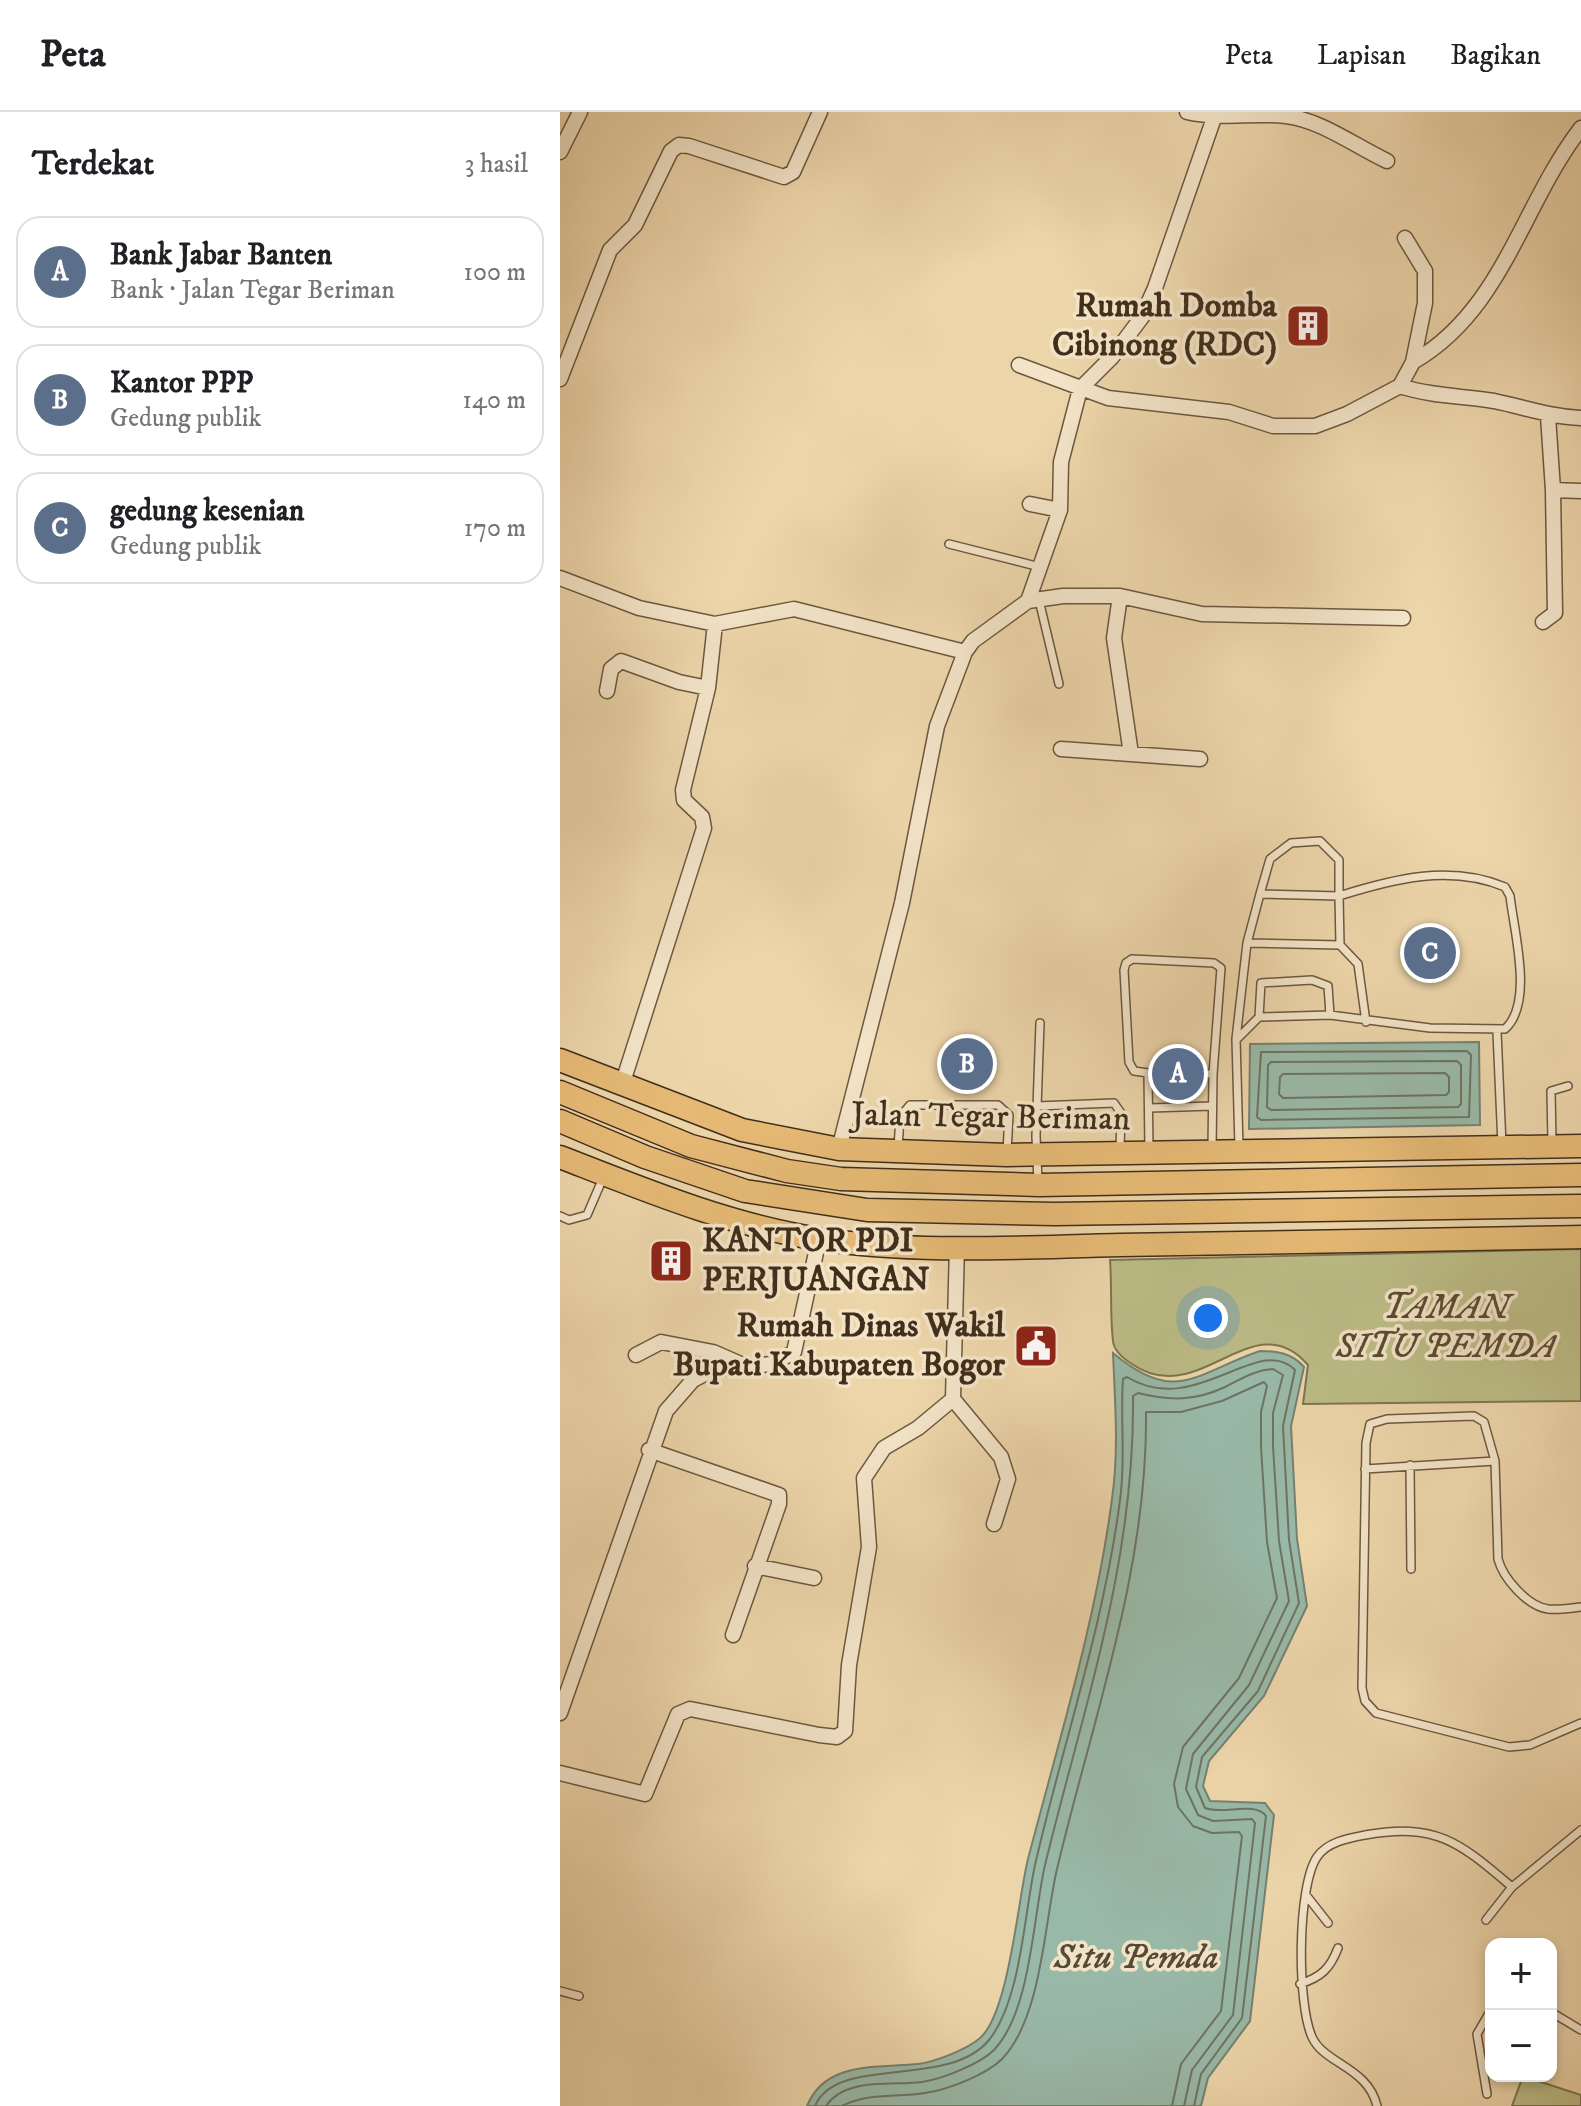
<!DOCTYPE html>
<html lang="id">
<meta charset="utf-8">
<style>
:root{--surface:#fff;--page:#f2f2f2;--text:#202124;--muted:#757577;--line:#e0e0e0;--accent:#2563eb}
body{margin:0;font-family:"IM FELL DW Pica",serif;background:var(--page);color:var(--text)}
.controls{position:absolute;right:24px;bottom:24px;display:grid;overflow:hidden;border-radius:16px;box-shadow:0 4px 12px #0003}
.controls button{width:72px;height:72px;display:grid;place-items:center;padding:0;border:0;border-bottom:2px solid var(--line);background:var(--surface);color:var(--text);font:40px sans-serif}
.you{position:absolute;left:648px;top:1206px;width:28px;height:28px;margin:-20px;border:6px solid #fff;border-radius:50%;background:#1a73e8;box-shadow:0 0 0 12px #1a73e833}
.badge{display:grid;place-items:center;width:52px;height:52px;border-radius:50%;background:var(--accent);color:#fff;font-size:26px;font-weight:700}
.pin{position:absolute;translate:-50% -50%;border:4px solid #fff;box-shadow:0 2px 8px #0006}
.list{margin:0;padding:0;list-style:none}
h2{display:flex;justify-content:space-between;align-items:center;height:104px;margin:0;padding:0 32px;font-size:34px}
h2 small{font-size:26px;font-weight:400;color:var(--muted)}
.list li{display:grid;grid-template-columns:52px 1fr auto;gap:24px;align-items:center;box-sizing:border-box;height:112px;margin:0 16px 16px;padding:0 16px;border:2px solid var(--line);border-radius:24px}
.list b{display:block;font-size:30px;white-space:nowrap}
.list p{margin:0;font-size:26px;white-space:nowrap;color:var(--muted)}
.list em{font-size:26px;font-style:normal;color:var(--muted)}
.map{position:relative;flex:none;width:1021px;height:1994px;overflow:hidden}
header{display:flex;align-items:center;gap:48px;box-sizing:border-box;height:112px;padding:0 40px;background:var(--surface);border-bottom:2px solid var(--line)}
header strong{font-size:38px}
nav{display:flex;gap:44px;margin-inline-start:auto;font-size:28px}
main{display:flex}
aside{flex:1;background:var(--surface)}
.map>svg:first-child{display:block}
.green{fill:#bcbc86;stroke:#7e7550;stroke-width:2}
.water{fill:#99b9a8;stroke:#768170;stroke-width:2}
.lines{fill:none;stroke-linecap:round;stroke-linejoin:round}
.shore{stroke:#6d7462;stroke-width:2}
.service-casing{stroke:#6c583f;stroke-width:10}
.minor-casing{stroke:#6c583f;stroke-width:17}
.primary-casing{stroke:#412e1b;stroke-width:25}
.service{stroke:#f3e4c8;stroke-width:7}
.minor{stroke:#f3e4c8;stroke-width:14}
.primary{stroke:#e6ba75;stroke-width:22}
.labels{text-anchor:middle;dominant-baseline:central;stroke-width:7;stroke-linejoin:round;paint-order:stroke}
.poi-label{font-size:34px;font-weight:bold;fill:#412e1b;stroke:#f3e4c8;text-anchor:end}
.street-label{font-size:34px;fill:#412e1b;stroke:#f3e4c8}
.park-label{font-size:34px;font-style:italic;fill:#5a4a30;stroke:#f3e4c8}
.water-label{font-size:36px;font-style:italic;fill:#534a37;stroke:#f3e4c8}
</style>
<header>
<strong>Peta</strong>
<nav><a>Peta</a><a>Lapisan</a><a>Bagikan</a></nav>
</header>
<main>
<aside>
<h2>Terdekat<small>3 hasil</small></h2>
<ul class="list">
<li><span class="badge" style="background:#5c6f8a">A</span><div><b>Bank Jabar Banten</b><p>Bank · Jalan Tegar Beriman</p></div><em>100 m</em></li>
<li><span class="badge" style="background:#5c6f8a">B</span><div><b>Kantor PPP</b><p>Gedung publik</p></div><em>140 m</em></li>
<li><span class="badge" style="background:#5c6f8a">C</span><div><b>gedung kesenian</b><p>Gedung publik</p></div><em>170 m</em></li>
</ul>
</aside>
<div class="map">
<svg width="1021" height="1994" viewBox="0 0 1021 1994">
<rect width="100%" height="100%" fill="#edd5aa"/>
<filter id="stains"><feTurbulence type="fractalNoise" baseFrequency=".0025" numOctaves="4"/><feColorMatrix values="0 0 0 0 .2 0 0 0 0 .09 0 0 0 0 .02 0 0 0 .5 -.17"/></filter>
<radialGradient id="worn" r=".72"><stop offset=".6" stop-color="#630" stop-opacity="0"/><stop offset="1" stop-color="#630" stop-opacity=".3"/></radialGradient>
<path class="green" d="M1021,1137V1289L743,1292L748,1253C693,1189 639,1299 572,1252C564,1247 554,1239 553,1229C550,1205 552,1174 550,1148Z
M963,1964L1021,1983V1994H952Z"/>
<path class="water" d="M919,930L920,1013L689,1017L690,932Z
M700,1239C717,1239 732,1241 744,1255L731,1314L737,1427L747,1494L704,1584L649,1649L643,1674L650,1689L705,1691L714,1703L690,1909L648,1966L641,1994H247C265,1949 317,1956 358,1952C375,1950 405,1938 419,1927C449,1903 458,1786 468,1747C499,1628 536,1509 552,1387C559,1338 555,1290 553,1241C616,1294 635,1261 700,1239Z"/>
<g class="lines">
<path class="shore" d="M907,939L911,943L909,1005L701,1008L697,1005L701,940Z
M897,949L901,953V992L898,995L711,998L707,995L708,953L711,950Z
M885,961L889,965V980L886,983L723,986L719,982L720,965L723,962Z
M255,1994C277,1942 388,1978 429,1928C461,1888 464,1803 475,1753C503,1631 544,1513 560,1388C566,1347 560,1307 563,1267L567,1265C635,1307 699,1220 735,1258L723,1314L729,1428L739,1491L698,1579L642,1645L636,1675L645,1696C663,1703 695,1689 706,1704L682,1906L641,1962L634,1994
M266,1994C286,1965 331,1974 362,1970C382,1967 420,1952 434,1938C471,1899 473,1805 485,1753C524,1593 575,1451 573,1284L578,1281C609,1289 636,1289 665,1275C681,1267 695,1258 713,1257L723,1263L713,1301V1334L719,1429L729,1489L689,1573L633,1642L626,1677L638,1703L653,1709L692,1707L695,1711L673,1903L632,1958L624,1994
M282,1994C308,1980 337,1986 365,1981C387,1978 426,1963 442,1947C482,1905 484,1812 497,1757C533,1605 588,1457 586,1300H621L662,1289L704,1270L707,1274L701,1300V1335L707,1430L717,1486L679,1566L623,1635L614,1672L618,1695L633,1714L652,1721L679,1720L682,1724L661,1899L621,1952L612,1994"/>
<g class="service-casing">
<path id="service" d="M389,432L480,455
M479,488L499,572
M700,782L779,784L780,833L798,852L806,910
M687,831L780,833
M937,920L942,1033
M678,926L699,905L770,903L768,874L752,868L701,871L699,905
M588,961L574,959L569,950L564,858L566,851L572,847L654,851L661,856L653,962
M477,994L554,991L561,1001L560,1038
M590,996L652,994
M992,1030L991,979L1008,974
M679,1035L676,927L687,831L700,782L710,747L731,731L760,729L779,748V784C833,767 890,752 945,775L950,784C954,820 974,891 945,917L870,916L770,903
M338,1036L340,1005L350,993H438L449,1003L447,1040
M589,1039L588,961L653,962L652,1038
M478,1070L476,1024L480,911
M0,1104L9,1108L27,1103L43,1066
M850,1353L851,1457
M805,1357L935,1349
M1021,1495C1011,1496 998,1498 988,1497C967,1494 943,1466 938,1447L935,1349L924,1310L914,1304L827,1307L810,1312L806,1331L802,1576L805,1589L816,1601L949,1635L970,1633L1021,1611
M746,1783L768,1811
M926,1808L952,1775L1021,1718
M740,1872C761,1865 770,1857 778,1836
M0,1879L19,1884
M991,1900L1021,1918
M927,1982L917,1922L931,1898
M817,1994C808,1955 764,1952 752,1925C737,1892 737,1775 757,1745C767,1730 789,1726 805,1723C877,1710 900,1731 952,1775"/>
</g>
<g class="minor-casing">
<path id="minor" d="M627,0C661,8 692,0 726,4C761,8 795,34 827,49
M0,40L20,0
M853,250C943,198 961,94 1021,16
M459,253L548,286L669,300L713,314H755L787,302L840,274L853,250L865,191V159L845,126
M0,267L50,138L75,113L111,39L119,33L129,34L224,65L233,60L260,0
M840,274C871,284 902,284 934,289C964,295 990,305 1021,306
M993,378L1021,379
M470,392L500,398
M0,466L79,496L155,512L234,497L405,540
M560,484L554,526L571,642
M468,489L500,398L501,350L520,277L552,245L582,205L595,176L656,0
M983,510L995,501L993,378L988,304
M47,579L51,557L61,549L119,570L148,576
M501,637L640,647
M62,973L144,716L142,705L124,688L123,678L148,576L155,512
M279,1037L342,791L377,614L405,540L413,529L468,489L503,484H560L642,502L843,506
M397,1134L393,1287L441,1345L448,1367L434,1412
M76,1243L101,1230L153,1240L185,1254
M89,1338L219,1383V1392L173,1523
M195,1454L254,1466
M0,1601L106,1299L133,1268L152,1258L211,1252L234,1240L259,1127
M0,1661L85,1682L118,1602L130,1597L259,1623L277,1625L285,1619L289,1553L309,1435L304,1366L324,1336L358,1316L393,1287"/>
</g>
<g class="primary-casing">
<path id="primary" d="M0,948L182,1018L279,1037L447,1043L1021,1034
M0,980L131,1034L227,1059L281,1067L479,1073L1021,1063
M0,1009L85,1045L185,1079L307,1098L495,1102L1021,1094
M0,1045C85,1078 169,1113 259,1127C358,1142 462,1135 561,1133C715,1130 868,1128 1021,1125"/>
</g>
<use href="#service" class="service"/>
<use href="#minor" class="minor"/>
<use href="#primary" class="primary"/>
</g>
<defs>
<g id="building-square" transform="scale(2.3)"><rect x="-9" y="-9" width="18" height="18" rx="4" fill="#8f2418" stroke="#f3e4c8"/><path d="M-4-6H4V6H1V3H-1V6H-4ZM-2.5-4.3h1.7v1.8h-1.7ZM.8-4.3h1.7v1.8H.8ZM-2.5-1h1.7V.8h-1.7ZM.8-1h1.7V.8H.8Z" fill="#fff"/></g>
<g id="civic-square" transform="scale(2.3)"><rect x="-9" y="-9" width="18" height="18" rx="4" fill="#8f2418" stroke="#f3e4c8"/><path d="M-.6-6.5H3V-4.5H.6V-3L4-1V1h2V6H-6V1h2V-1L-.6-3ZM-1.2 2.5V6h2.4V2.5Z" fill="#fff"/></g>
</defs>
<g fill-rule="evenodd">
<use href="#building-square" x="748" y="214"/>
<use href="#building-square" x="111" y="1149"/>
<use href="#civic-square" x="476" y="1234"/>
</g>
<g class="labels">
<g class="poi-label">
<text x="717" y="194">Rumah Domba<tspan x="717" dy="39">Cibinong (RDC)</tspan></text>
<text x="142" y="1129" text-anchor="start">KANTOR PDI<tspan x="142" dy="39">PERJUANGAN</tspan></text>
<text x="445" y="1214">Rumah Dinas Wakil<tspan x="445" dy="39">Bupati Kabupaten Bogor</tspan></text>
</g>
<g class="street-label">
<text transform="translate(431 1005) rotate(1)">Jalan Tegar Beriman</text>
</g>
<g class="park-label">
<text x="886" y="1196">TAMAN<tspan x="886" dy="39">SITU PEMDA</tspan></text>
</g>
<g class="water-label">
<text x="576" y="1845">Situ Pemda</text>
</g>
</g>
<rect width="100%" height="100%" filter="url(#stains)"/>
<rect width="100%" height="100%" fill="url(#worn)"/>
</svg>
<div class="controls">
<button>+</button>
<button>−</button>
</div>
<div class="you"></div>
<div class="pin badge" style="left:618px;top:962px;background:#5c6f8a">A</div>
<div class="pin badge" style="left:407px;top:952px;background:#5c6f8a">B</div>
<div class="pin badge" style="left:870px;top:841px;background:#5c6f8a">C</div>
</div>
</main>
